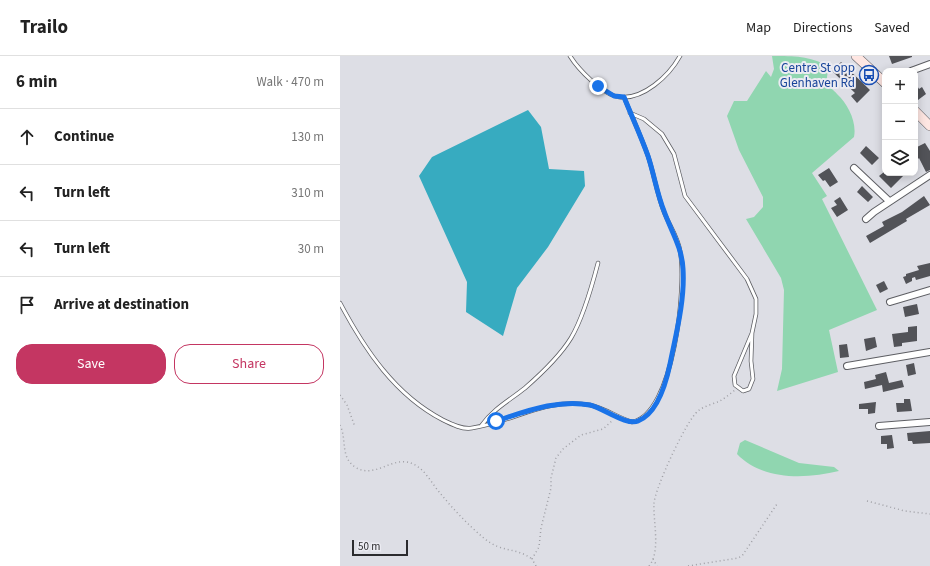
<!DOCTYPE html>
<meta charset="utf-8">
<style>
:root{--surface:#fff;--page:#f2f2f2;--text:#222;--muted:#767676;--line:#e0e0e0;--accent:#c43662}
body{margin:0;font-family:"Source Sans 3",sans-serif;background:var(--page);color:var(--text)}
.controls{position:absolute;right:12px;top:12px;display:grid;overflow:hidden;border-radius:8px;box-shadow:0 2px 10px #0003}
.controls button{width:36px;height:36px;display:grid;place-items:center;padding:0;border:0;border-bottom:1px solid var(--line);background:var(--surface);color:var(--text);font:20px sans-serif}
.scale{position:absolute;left:12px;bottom:10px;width:56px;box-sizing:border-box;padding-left:4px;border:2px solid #2b2b2e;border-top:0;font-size:11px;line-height:14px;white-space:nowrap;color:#2b2b2e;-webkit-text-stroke:3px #ebebf2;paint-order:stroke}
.stop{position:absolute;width:12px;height:12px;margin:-9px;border:3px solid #1a73e8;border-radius:50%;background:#fff}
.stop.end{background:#1a73e8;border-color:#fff;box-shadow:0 1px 4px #0008}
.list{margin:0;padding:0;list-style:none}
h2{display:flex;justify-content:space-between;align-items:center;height:52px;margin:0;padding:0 16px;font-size:17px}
h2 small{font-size:13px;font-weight:400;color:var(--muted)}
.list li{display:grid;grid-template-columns:26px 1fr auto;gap:12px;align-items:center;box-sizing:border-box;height:56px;padding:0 16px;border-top:1px solid var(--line)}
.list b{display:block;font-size:15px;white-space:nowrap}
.list em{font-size:13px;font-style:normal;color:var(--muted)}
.actions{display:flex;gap:8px;padding:12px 16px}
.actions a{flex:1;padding:9px 0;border:1px solid var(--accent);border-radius:16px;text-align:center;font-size:14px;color:var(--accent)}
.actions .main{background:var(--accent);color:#fff}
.icon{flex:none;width:22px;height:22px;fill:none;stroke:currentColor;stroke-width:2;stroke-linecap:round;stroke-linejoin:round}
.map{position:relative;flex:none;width:590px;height:510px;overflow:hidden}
header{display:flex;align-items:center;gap:24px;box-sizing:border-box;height:56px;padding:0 20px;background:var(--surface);border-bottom:1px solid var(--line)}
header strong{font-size:19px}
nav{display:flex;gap:22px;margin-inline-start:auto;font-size:14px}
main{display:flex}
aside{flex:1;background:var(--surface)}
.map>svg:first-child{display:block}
.green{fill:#90d6b0}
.water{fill:#37abc0}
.building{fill:#525358}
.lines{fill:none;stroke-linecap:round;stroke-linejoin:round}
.lane-casing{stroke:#5d5e63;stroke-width:4.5}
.street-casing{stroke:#5d5e63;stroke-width:8}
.secondary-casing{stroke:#5d5e63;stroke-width:10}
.path{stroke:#a0a0a6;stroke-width:1.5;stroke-dasharray:1 3;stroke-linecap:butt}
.lane{stroke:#fff;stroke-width:3}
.street{stroke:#fff;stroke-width:6}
.secondary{stroke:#fee6e2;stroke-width:9}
.route{stroke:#1a73e8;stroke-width:5}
.labels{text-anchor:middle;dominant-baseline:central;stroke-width:4;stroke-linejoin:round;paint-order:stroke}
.transit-label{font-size:13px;fill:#164399;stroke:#ebebf2;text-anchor:end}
</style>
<header>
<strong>Trailo</strong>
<nav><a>Map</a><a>Directions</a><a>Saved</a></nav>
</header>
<main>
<aside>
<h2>6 min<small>Walk · 470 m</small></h2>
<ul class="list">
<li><svg class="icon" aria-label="ahead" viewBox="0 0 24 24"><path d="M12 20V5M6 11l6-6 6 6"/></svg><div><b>Continue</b></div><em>130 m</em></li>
<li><svg class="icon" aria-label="left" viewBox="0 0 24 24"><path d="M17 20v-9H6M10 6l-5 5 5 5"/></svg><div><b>Turn left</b></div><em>310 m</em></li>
<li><svg class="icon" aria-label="left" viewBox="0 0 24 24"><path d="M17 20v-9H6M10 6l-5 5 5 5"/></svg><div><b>Turn left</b></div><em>30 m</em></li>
<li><svg class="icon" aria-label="arrive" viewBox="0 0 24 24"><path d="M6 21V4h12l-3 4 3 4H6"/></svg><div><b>Arrive at destination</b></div></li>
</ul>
<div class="actions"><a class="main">Save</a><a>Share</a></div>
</aside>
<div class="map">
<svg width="590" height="510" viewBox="0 0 590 510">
<rect width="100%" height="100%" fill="#dddee5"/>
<path class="green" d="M432,0C455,0 469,0 488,10C489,15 486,21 487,26C488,31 494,34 497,38C508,48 517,66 514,81L472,117L487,140L482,143L537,254L489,274L498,316L437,335L442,313L444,234L441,222L406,163L414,161L423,151V141L399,94L387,60L394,45H407L426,15L431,21L434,13Z
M405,384L459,407L494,411L499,415C466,423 423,425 397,398L400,387Z"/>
<path class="water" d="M188,54L201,71L209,113L244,115L245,130L208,191L177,232L163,280L126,256L127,226L79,120L92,101Z"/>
<path class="building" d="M549,0H572V1L552,8Z
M501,6L530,34L517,47L511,40L515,37L492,15Z
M575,26L579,33L582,31L586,38L578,44L575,40Z
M585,87L590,95V114L586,116L579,102L575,106V92Z
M526,90L539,102L532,109L520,97Z
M489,112L498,126L490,131L485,124L483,125L478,119Z
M544,116L545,117H566L551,132L539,120Z
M522,130L533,141L528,146L517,136Z
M584,140L590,149L566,163L567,165L530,187L526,180L544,170L542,166L562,156Z
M500,141L508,154L497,161L491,152L497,149L494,145Z
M590,207V220L576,224L575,221L572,222V225L566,228L563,221L566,220V218L579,214L577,210Z
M544,225L548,233L540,237L536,229Z
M577,248L579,258L565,261L563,251Z
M577,270V285L562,287V290L554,291L552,278L568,276V271Z
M535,281L537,291L526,295L524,283Z
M507,288L509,301L500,302L499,289Z
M574,307L576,318L568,320L566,309Z
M546,316L549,327L562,324L564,331L543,336L542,329L525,333L524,326L536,323L535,319Z
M564,343H570L572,355L557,356L556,347H564Z
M536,346L535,357L528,358V353H519V348Z
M590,375V387L573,388L572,385H568L567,377Z
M552,379L554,392L547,393V388H541V380Z"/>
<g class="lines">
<g class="lane-casing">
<path id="lane" d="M230,0C238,13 263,39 279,41C303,44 329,20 340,0
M290,57L304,63L322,78L334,98L345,140L407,223L416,243V258L412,277L394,320L395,329L403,335L409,333L413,323L411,305L412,277
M0,247C25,294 55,339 103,364C111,368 123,374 132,372C173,366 207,341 250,349C265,352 278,362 292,366C334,359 347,228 340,195C338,181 329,169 324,156C317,138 314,118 308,100C301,80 292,61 284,41
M141,370C153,353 170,344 185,332C201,318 220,300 231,282C243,262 252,230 258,207"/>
</g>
<g class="street-casing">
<path id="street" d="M571,15L590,8
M514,112L549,145
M526,163L534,156L590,119
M550,246L590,234
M507,310L590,296
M539,370L590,366"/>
</g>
<g class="secondary-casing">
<path id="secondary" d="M516,0L545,27
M575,55L590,70"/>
</g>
<path class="path" d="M0,339L7,349L15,371
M0,369C7,383 0,401 15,411C35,424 54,398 73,408C85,413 92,428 100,437C113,453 129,470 145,483C162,497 176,491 192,503
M527,445L565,455L590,458
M313,503L317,510
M196,510L192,503L199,491L201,472L211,432V422L216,402L223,393L241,379L263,373L273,364
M309,510C321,496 313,465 314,448C314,434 347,363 358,355C364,350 373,348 380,345C385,342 390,338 395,334
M348,510L398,502L402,500L437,448"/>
<use href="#lane" class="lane"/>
<use href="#street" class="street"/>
<use href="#secondary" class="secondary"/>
</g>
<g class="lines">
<path class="route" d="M156,365C187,355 218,343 250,349C263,352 287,370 298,365C318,357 326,327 330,308C336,278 345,244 343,213C342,191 331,175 324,155C317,138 314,118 308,100C301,80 292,61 284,41L274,40L258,30"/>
</g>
<defs>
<g id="bus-ring" transform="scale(1)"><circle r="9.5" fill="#ebebf2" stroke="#1a4fb4" stroke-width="1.5"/><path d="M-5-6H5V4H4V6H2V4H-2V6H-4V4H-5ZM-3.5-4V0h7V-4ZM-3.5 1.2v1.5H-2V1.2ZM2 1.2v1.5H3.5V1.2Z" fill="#1a4fb4"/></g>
</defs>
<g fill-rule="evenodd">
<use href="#bus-ring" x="529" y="19"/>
</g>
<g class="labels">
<g class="transit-label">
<text x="515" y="12">Centre St opp<tspan x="515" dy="15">Glenhaven Rd</tspan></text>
</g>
</g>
</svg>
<div class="controls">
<button>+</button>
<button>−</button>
<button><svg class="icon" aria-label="layers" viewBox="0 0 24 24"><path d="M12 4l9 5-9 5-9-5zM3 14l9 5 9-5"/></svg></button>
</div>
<div class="scale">50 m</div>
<div class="stop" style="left:156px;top:365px"></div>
<div class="stop end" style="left:258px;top:30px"></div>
</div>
</main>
